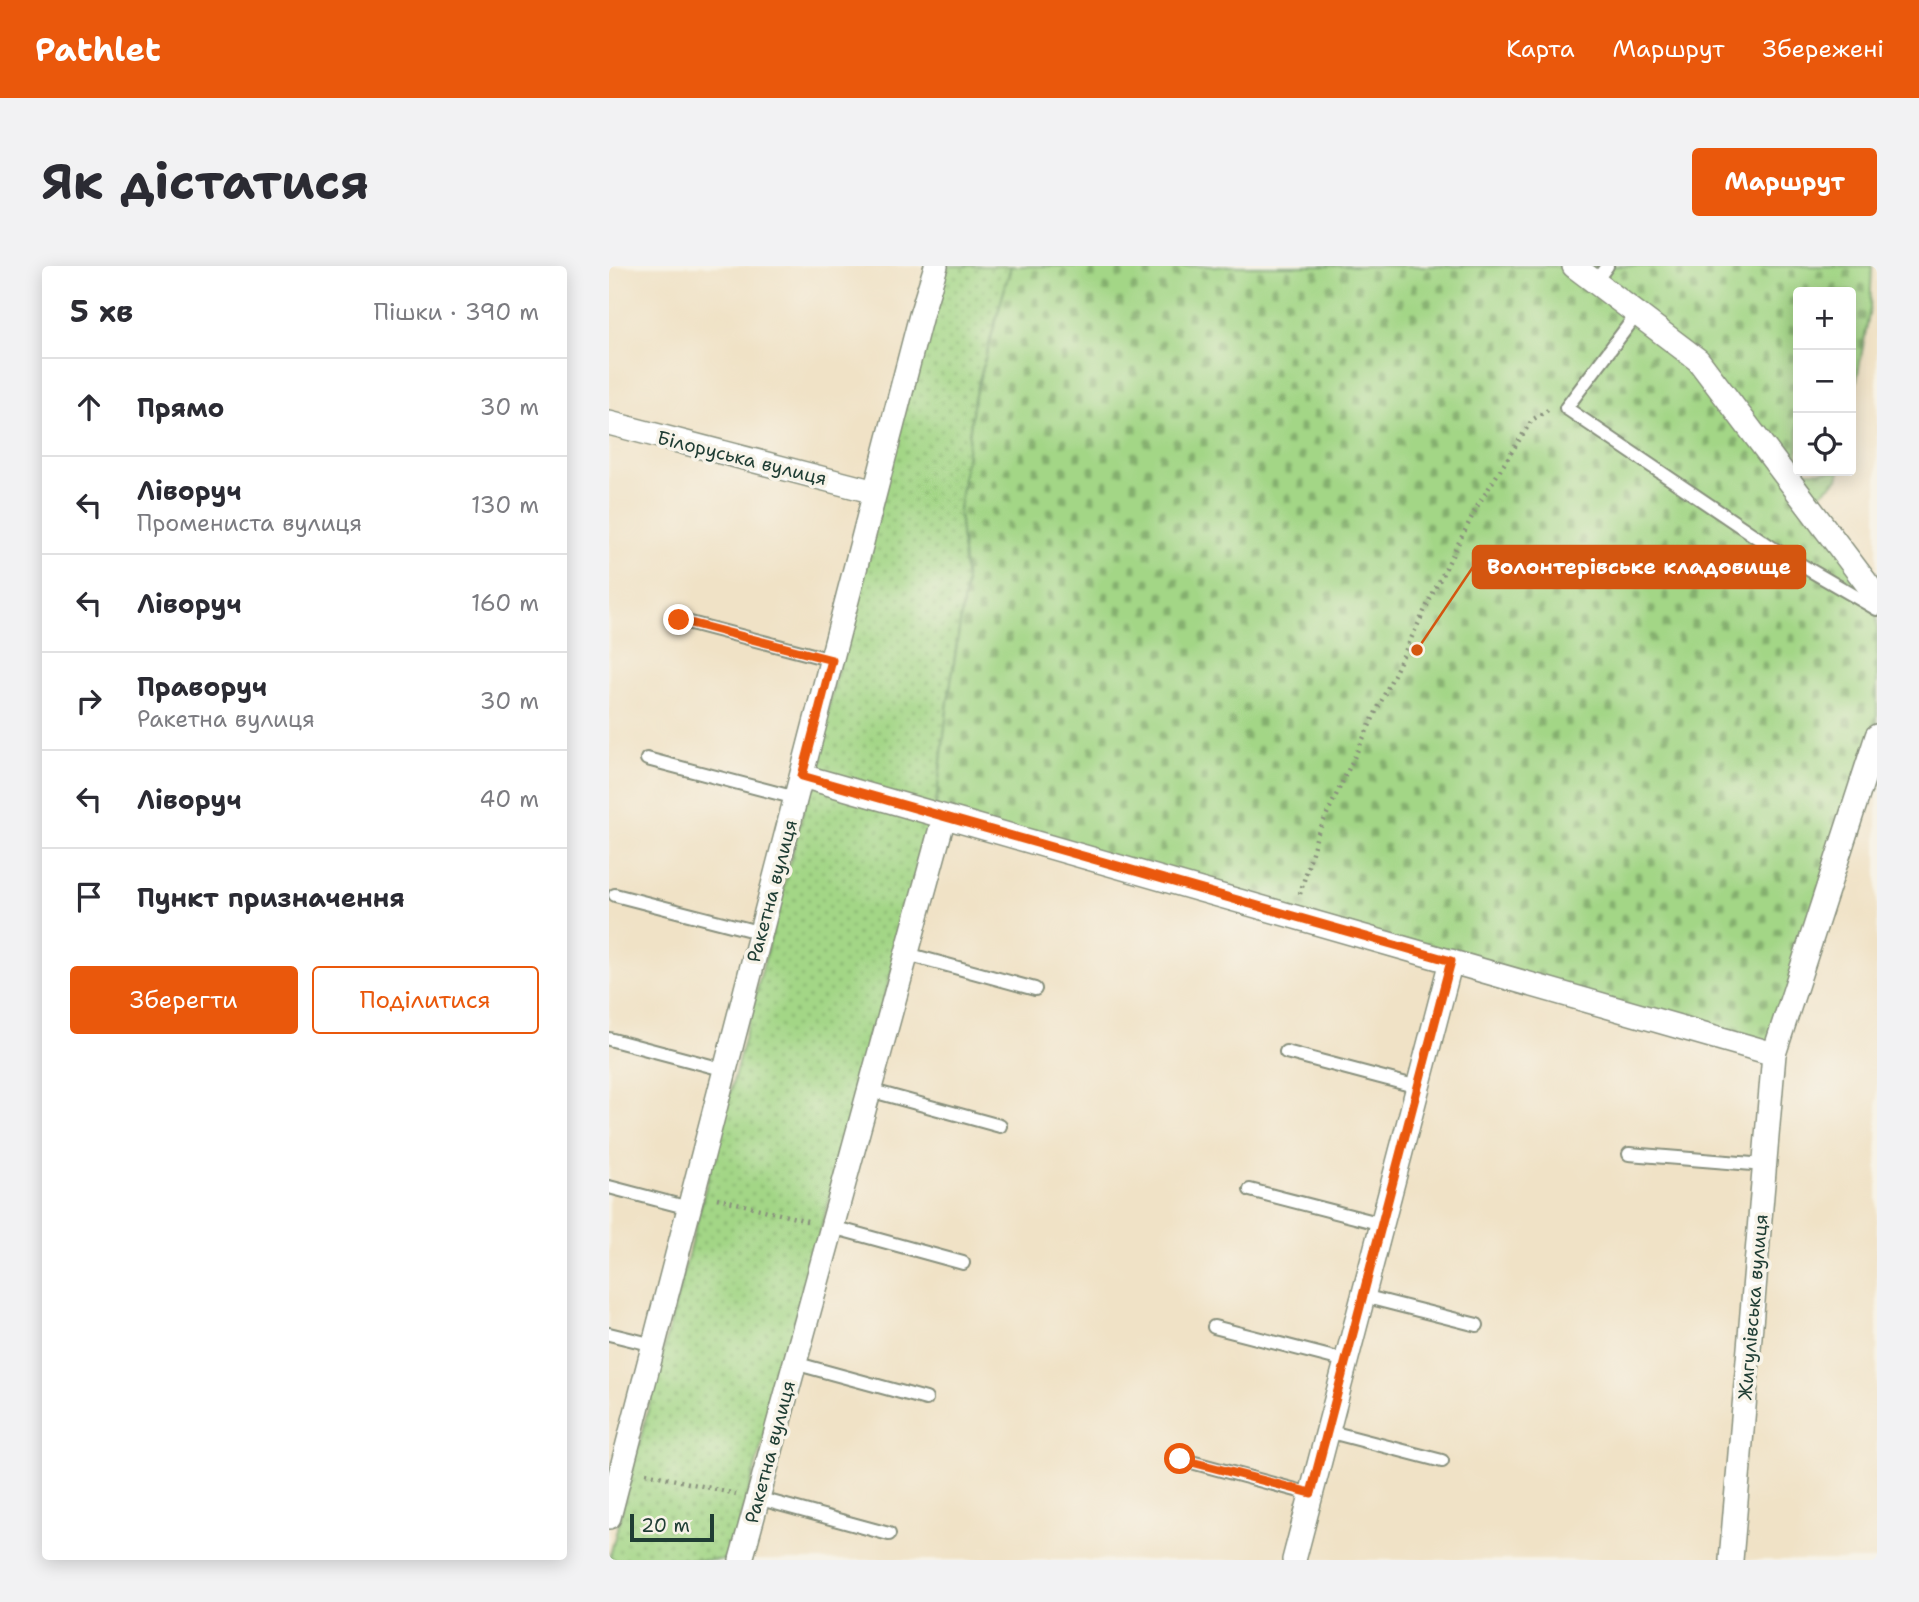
<!DOCTYPE html>
<html lang="uk">
<meta charset="utf-8">
<style>
:root{--surface:#fff;--page:#f2f2f3;--text:#2b2b33;--muted:#7c7c81;--line:#e1e1e2;--accent:#ea580c}
body{margin:0;font-family:"Shantell Sans",sans-serif;background:var(--page);color:var(--text)}
.controls{position:absolute;right:21px;top:21px;display:grid;overflow:hidden;border-radius:7px;box-shadow:0 4px 18px #0003}
.controls button{width:63px;height:63px;display:grid;place-items:center;padding:0;border:0;border-bottom:2px solid var(--line);background:var(--surface);color:var(--text);font:35px sans-serif}
.scale{position:absolute;left:21px;bottom:18px;width:84px;box-sizing:border-box;padding-left:7px;border:4px solid #1f3d34;border-top:0;font-size:19px;line-height:24px;white-space:nowrap;color:#1f3d34;-webkit-text-stroke:5px #f7f3e8;paint-order:stroke}
.stop{position:absolute;width:21px;height:21px;margin:-16px;border:5px solid #ea580c;border-radius:50%;background:#fff}
.stop.end{background:#ea580c;border-color:#fff;box-shadow:0 2px 7px #0008}
.list{margin:0;padding:0;list-style:none}
h2{display:flex;justify-content:space-between;align-items:center;height:91px;margin:0;padding:0 28px;font-size:30px}
h2 small{font-size:23px;font-weight:400;color:var(--muted)}
.list li{display:grid;grid-template-columns:46px 1fr auto;gap:21px;align-items:center;box-sizing:border-box;height:98px;padding:0 28px;border-top:2px solid var(--line)}
.list b{display:block;font-size:26px;white-space:nowrap}
.list p{margin:0;font-size:23px;white-space:nowrap;color:var(--muted)}
.list em{font-size:23px;font-style:normal;color:var(--muted)}
.actions{display:flex;gap:14px;padding:21px 28px}
.actions a{flex:1;padding:16px 0;border:2px solid var(--accent);border-radius:7px;text-align:center;font-size:24px;color:var(--accent)}
.actions .main{background:var(--accent);color:#fff}
.icon{flex:none;width:38px;height:38px;fill:none;stroke:currentColor;stroke-width:2;stroke-linecap:round;stroke-linejoin:round}
.map{position:relative;flex:none;width:1268px;height:1294px;overflow:hidden;border-radius:7px}
header{display:flex;align-items:center;gap:42px;box-sizing:border-box;height:98px;padding:0 35px;background:var(--accent);color:#fff}
header strong{font-size:33px}
nav{display:flex;gap:38px;margin-inline-start:auto;font-size:24px}
.intro{display:flex;align-items:center;justify-content:space-between;box-sizing:border-box;height:168px;padding:0 42px}
h1{margin:0;font-size:49px}
.button{padding:18px 32px;border-radius:7px;background:var(--accent);color:#fff;font-size:24px;font-weight:700}
main{display:flex;gap:42px;padding:0 42px}
aside{flex:1;background:var(--surface);border-radius:7px;box-shadow:0 4px 18px #0003}
.map>svg:first-child{display:block}
.grass{fill:url(#grass-dots);stroke:#618a5d;stroke-width:2}
.cemetery{fill:url(#cemetery-stones);stroke:#618a5d;stroke-width:2}
.lines{fill:none;stroke-linecap:round;stroke-linejoin:round}
.lane-casing{stroke:#88907d;stroke-width:16}
.street-casing{stroke:#88907d;stroke-width:26}
.path{stroke:#88907d;stroke-width:4.5;stroke-dasharray:2 5;stroke-linecap:butt}
.lane{stroke:#fff;stroke-width:12}
.street{stroke:#fff;stroke-width:23}
.route{stroke:#ea580c;stroke-width:9}
.labels{text-anchor:middle;dominant-baseline:central;stroke-width:7;stroke-linejoin:round;paint-order:stroke}
.street-label{font-size:19px;fill:#1f3d34;stroke:#f7f3e8}
.leader{fill:none;stroke:#d45610;stroke-width:2.5}
.callout-dot{fill:#d45610;stroke:#f7f3e8;stroke-width:2.5}
.callout{fill:#d45610;stroke:#d45610;stroke-width:2.5}
.callout-label{font-size:21px;text-anchor:middle;font-weight:bold;fill:#fff}
</style>
<header>
<strong>Pathlet</strong>
<nav><a>Карта</a><a>Маршрут</a><a>Збережені</a></nav>
</header>
<div class="intro"><h1>Як дістатися</h1><a class="button">Маршрут</a></div>
<main>
<aside>
<h2>5 хв<small>Пішки · 390 m</small></h2>
<ul class="list">
<li><svg class="icon" aria-label="ahead" viewBox="0 0 24 24"><path d="M12 20V5M6 11l6-6 6 6"/></svg><div><b>Прямо</b></div><em>30 m</em></li>
<li><svg class="icon" aria-label="left" viewBox="0 0 24 24"><path d="M17 20v-9H6M10 6l-5 5 5 5"/></svg><div><b>Ліворуч</b><p>Промениста вулиця</p></div><em>130 m</em></li>
<li><svg class="icon" aria-label="left" viewBox="0 0 24 24"><path d="M17 20v-9H6M10 6l-5 5 5 5"/></svg><div><b>Ліворуч</b></div><em>160 m</em></li>
<li><svg class="icon" aria-label="right" viewBox="0 0 24 24"><path d="M7 20v-9h11M14 6l5 5-5 5"/></svg><div><b>Праворуч</b><p>Ракетна вулиця</p></div><em>30 m</em></li>
<li><svg class="icon" aria-label="left" viewBox="0 0 24 24"><path d="M17 20v-9H6M10 6l-5 5 5 5"/></svg><div><b>Ліворуч</b></div><em>40 m</em></li>
<li><svg class="icon" aria-label="arrive" viewBox="0 0 24 24"><path d="M6 21V4h12l-3 4 3 4H6"/></svg><div><b>Пункт призначення</b></div></li>
</ul>
<div class="actions"><a class="main">Зберегти</a><a>Поділитися</a></div>
</aside>
<div class="map">
<svg width="1268" height="1294" viewBox="0 0 1268 1294">
<defs>
<pattern id="grass-dots" width="8" height="8" patternUnits="userSpaceOnUse" patternTransform="scale(1.75)"><rect width="8" height="8" fill="#a3d686"/><path d="M2 2h.1M6 6h.1" fill="none" stroke="#84af6e" stroke-width="1.8" stroke-linecap="round"/></pattern>
<pattern id="cemetery-stones" width="16" height="16" patternUnits="userSpaceOnUse" patternTransform="scale(1.75)"><rect width="16" height="16" fill="#a3d686"/><path d="M2 7V4a2 2 0 0 1 4 0v3zM10 15v-3a2 2 0 0 1 4 0v3z" fill="#84af6e"/></pattern>
</defs>
<rect width="100%" height="100%" fill="#f7f3e8"/>
<filter id="ink" filterUnits="userSpaceOnUse"><feTurbulence type="fractalNoise" baseFrequency=".0143" numOctaves="2"/><feDisplacementMap in="SourceGraphic" scale="14" xChannelSelector="R" yChannelSelector="G"/><feConvolveMatrix kernelMatrix="1 2 1 2 8 2 1 2 1" color-interpolation-filters="sRGB"/></filter>
<filter id="wash" filterUnits="userSpaceOnUse"><feTurbulence type="fractalNoise" baseFrequency=".00686" numOctaves="4" result="noise"/><feDisplacementMap in="SourceGraphic" scale="28" xChannelSelector="R" yChannelSelector="G"/><feGaussianBlur stdDeviation="1.57" result="paint"/><feColorMatrix in="noise" values="0 0 0 0 0 0 0 0 0 0 0 0 0 0 0 0 0 1.4 0 .05"/><feComposite in="paint" operator="in"/></filter>
<g filter="url(#wash)">
<rect width="100%" height="100%" fill="#f0e2c6"/>
<path class="grass" d="M327,0H402L365,133L350,245L357,318L339,436L326,548L121,1294H0L196,538Z"/>
<path class="cemetery" d="M402,0H1263L1261,43L1242,144V26H1189V205H1231L1229,213L1198,239L1268,331V470L1165,788L326,548L339,436L357,318L350,245L365,133Z"/>
</g>
<g filter="url(#ink)">
<g class="lines">
<g class="lane-casing">
<path id="lane" d="M986,16L998,0
M1028,48L957,142L1168,285L1268,343
M70,354L223,394
M38,493L187,532
M6,629L153,667
M298,688L426,723
M0,773L117,804
M677,786L809,821
M260,824L391,860
M1020,888L1156,899
M0,921L80,942
M641,924L773,958
M223,961L354,997
M754,1030L868,1059
M605,1061L737,1095
M0,1068L45,1079
M185,1097L317,1133
M718,1165L833,1195
M571,1193L702,1228
M148,1232L280,1268"/>
</g>
<g class="street-casing">
<path id="street" d="M965,0L1089,94L1268,331
M0,157L266,226
M193,510L1165,788
M0,1251L312,49L327,0
M132,1294L335,551
M685,1294L842,695
M1122,1294L1165,788L1268,470"/>
</g>
<path class="path" d="M691,628L708,569L824,327L869,239L923,154L939,144
M108,932L202,956
M37,1207L127,1228"/>
<use href="#lane" class="lane"/>
<use href="#street" class="street"/>
</g>
</g>
<g class="lines" filter="url(#ink)">
<path class="route" d="M70,354L223,394L193,510L842,695L702,1227L571,1193"/>
</g>
<g class="labels">
<g class="street-label">
<text transform="translate(133 192) rotate(14)">Білоруська вулиця</text>
<text transform="translate(163 625) rotate(-75)">Ракетна вулиця</text>
<text transform="translate(1144 1041) rotate(-85)">Жигулівська вулиця</text>
<text transform="translate(161 1186) rotate(-75)">Ракетна вулиця</text>
</g>
</g>
<path class="leader" d="M808 384L864 301"/>
<circle class="callout-dot" cx="808" cy="384" r="7"/>
<rect class="callout" x="864" y="280" width="332" height="42" rx="7"/>
<g class="callout-label">
<text x="1030" y="308">Волонтерівське кладовище</text>
</g>
</svg>
<div class="controls">
<button>+</button>
<button>−</button>
<button><svg class="icon" aria-label="locate" viewBox="0 0 24 24"><circle cx="12" cy="12" r="6"/><path d="M12 2v4M12 18v4M2 12h4M18 12h4"/></svg></button>
</div>
<div class="scale">20 m</div>
<div class="stop" style="left:571px;top:1193px"></div>
<div class="stop end" style="left:70px;top:354px"></div>
</div>
</main>
